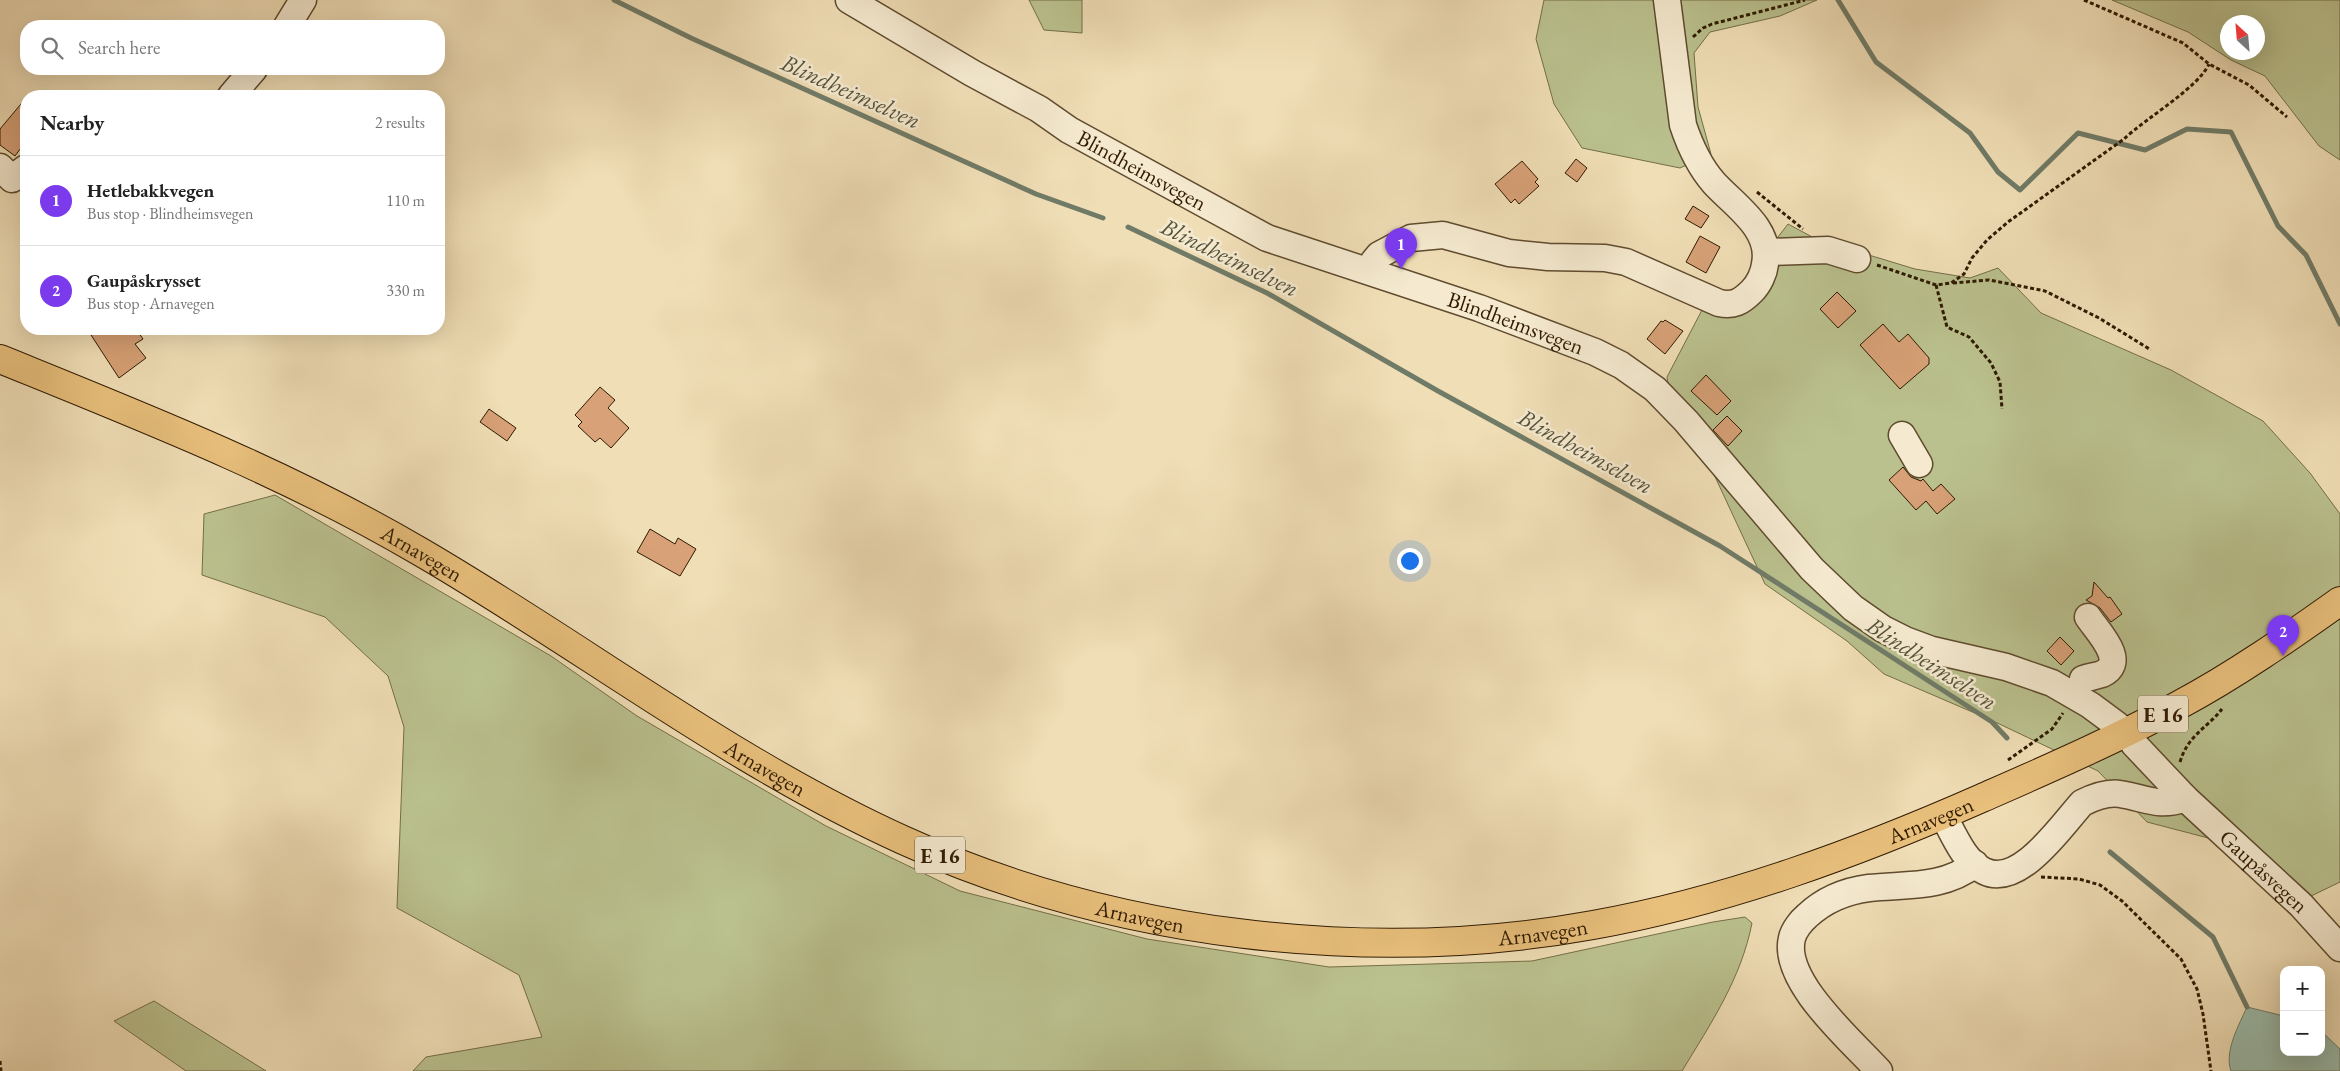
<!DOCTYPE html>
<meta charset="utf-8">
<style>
:root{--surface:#fff;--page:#f2f2f2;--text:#222;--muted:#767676;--line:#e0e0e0;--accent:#7c3aed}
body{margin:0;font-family:"EB Garamond",serif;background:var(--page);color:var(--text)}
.controls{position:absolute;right:15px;bottom:15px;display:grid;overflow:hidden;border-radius:10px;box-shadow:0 5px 20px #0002}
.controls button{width:45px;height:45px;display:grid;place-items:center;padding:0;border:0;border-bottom:1px solid var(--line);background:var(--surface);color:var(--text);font:25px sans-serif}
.compass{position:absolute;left:2220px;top:15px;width:45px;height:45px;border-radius:50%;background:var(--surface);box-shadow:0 5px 20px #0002;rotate:334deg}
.you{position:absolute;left:1409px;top:560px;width:18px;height:18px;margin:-12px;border:4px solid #fff;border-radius:50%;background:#1a73e8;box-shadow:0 0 0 8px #1a73e833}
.badge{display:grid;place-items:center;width:32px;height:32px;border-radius:50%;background:var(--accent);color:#fff;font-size:16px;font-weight:700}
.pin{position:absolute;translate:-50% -41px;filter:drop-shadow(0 1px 2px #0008)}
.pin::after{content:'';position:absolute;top:26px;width:18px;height:15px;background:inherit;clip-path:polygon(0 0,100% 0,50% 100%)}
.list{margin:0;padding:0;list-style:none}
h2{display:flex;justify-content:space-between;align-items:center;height:65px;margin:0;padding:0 20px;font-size:21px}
h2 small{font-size:16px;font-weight:400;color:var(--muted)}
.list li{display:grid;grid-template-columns:32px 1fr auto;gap:15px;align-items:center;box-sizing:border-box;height:90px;padding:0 20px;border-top:1px solid var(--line)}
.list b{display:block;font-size:19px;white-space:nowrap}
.list p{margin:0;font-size:16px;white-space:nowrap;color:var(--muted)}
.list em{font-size:16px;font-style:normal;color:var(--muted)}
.icon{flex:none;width:28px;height:28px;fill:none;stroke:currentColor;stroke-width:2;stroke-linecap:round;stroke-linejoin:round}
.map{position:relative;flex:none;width:2340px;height:1071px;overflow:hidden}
.search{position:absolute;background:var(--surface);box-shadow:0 5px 20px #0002;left:20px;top:20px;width:425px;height:55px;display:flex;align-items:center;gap:12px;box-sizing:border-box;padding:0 18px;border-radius:20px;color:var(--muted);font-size:19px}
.panel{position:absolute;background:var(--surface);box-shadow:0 5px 20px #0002;left:20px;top:90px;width:425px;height:245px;border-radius:20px}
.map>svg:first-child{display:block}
.green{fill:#bac18e;stroke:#746e47;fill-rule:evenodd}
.water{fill:#9bbcab;stroke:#707b67}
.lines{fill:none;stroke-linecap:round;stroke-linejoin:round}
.stream{stroke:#707b67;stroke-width:5}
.building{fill:#d8a177;stroke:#2f1a00}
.minor-casing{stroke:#5f4b2e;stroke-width:29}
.highway-casing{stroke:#2f1a00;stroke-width:30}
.path{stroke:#2f1a00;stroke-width:3;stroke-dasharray:4 2.5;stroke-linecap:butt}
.minor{stroke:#f5ead0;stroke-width:26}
.highway{stroke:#e8bf7b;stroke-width:28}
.labels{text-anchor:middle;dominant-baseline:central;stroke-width:5;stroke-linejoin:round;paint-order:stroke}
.shield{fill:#f5ead0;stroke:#6a583e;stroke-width:1}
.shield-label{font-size:21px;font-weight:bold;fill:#2f1a00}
.street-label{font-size:22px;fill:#2f1a00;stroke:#f5ead0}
.water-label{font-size:24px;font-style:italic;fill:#55533c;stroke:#f5ead0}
</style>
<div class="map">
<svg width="2340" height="1071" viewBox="0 0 2340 1071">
<rect width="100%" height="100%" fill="#f0deb6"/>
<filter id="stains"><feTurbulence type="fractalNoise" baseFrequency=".004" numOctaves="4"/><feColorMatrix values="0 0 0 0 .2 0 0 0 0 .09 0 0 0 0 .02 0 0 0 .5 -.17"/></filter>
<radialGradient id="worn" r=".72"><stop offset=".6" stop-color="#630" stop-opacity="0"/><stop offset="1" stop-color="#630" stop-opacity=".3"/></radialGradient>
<path class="green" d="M1029,0H1082V33L1044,30Z
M1544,0H1817L1780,16L1710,32L1694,53L1698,107L1711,154L1680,168L1582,148L1554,104L1536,39Z
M2112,0H2340V160L2319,146L2265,76L2231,60L2188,32ZM2228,22H2258V52H2228Z
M1788,224L1816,239L1915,269L1970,278L1998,268L2041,313L2171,370L2263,421L2310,473L2340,514V882L2307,898L2235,845L2147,822L2098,771L1991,720L1884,674L1847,641L1765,584L1704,453L1673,419L1667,377L1702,310L1740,286Z
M275,495L551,656L637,716L826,826L960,891L1147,939L1329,967L1532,961L1713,922L1745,917L1752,923C1741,979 1711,1023 1682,1071H413L426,1057L542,1037L519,975L397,908L404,727L388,676L325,617L202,575L204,514Z
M154,1001L266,1071H186L114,1021Z"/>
<path class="water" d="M2247,1007L2284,1016V1052H2321V1031L2340,1049V1071H2231C2224,1051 2239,1025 2247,1007Z"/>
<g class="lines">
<path class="stream" d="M614,0L691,38L1036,194L1103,218
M1838,0L1876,62L1970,133L1998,172L2020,190L2078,133L2145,150L2187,129L2231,132L2278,226L2306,255L2340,324
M1128,227L1267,293L1438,391L1720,546L1992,722L2007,738
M2110,852L2213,937L2247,1007"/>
</g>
<path class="building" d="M26,98V141L15,156L0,145V129Z
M1576,159L1587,168L1577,182L1565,173Z
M1522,161L1538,179L1535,182L1539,186L1519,204L1515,199L1511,203L1495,184Z
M1693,206L1709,216L1701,228L1685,219Z
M1700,236L1720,247L1706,273L1686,262Z
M1837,292L1856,311L1838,328L1820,309Z
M1665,320L1683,331L1665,354L1647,339L1661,321L1663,322Z
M1883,324L1899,342L1908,334L1929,358V364L1900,389L1860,345Z
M101,329H136L143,339L135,344L146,358L119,378L91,335Z
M1706,375L1731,401L1717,415L1691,391Z
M600,387L615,400L608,408L629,428L611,448L600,438L595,442L578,426L582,422L575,415Z
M489,409L516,428L507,441L480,422Z
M1727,416L1742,431L1728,446L1713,430Z
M1903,467L1911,477L1921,481L1923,479L1933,491L1941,484L1955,499L1937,514L1926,501L1916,510L1889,480Z
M650,529L675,544L678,538L696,549L680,576L637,552Z
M2094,582L2108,598L2110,597L2122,614L2111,622L2100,608L2086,600L2092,596Z
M2060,637L2074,651L2061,665L2047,651Z"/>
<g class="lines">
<g class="minor-casing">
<g id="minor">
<path id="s1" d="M849,0L972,73L1039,109L1069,130L1267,238L1479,308L1595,352L1621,365L1655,389L1686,421L1812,569L1853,608L1883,629L1905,640L1932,650L2006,667L2052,683L2090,705L2117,725"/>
<path d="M287,26L303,0"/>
<path d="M231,96L254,69"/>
<path d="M0,167L12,179L26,168"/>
<path d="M1768,252L1828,250L1857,259"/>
<path d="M1370,271L1374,261L1379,255L1411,238L1443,235L1509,253L1548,257L1605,258L1626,262L1719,303C1734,306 1741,302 1752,291C1759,284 1764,273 1765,264C1772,229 1735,206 1714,183C1700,167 1690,146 1683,125L1667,0"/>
<path d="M1902,435L1919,464"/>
<path d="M2083,679C2089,677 2096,676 2102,674C2129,662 2097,631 2088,617"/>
<path id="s2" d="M2134,744L2185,798L2301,905L2340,948"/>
<path d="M1943,815C1953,833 1964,862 1984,871C2019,889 2062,825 2082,803C2094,797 2107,792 2120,794C2146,798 2159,808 2185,798"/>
<path d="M1879,1071C1853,1042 1781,981 1792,938C1794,930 1801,921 1807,916C1824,900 1846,891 1869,888C1906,884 1943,889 1975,864"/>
</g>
</g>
<g class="highway-casing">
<g id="highway">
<path id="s3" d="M0,359C143,417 286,473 419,551C581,645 731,762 903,840C1112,935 1367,966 1593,925C1727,901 1857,853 1982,798C2048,769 2115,740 2179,705C2235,675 2288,638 2340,601"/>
</g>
</g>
<path class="path" d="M2084,0L2183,43L2209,64L2249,85L2287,117
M1693,37L1703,28L1712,24L1805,0
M1757,192L1803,229
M1877,265L1936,285L1951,283L1964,274L1972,258L1987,240L2008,222L2124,139C2146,118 2198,88 2209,64
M1953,283L1989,280L2045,291L2099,318L2151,350
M1936,285L1947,327L1969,337L1991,363L2000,382L2002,409
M2008,760L2052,729L2063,713
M2180,762C2188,735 2206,729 2222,709
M2041,877L2079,879L2100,885L2122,901L2181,959L2197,989L2203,1014L2211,1071
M0,1061L1,1071"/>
<use href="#minor" class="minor"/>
<use href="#highway" class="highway"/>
</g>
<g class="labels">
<g class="shield">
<rect x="2138" y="695.5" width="50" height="37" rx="4"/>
<rect x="915" y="836.5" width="50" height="37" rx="4"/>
</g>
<g class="shield-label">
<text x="2163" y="714">E 16</text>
<text x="940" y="855">E 16</text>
</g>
<g class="street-label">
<text stroke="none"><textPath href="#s1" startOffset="339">Blindheimsvegen</textPath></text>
<text stroke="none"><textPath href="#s1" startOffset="744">Blindheimsvegen</textPath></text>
<text stroke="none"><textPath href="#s3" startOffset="465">Arnavegen</textPath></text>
<text stroke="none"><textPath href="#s3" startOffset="870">Arnavegen</textPath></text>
<text stroke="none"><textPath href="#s3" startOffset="2085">Arnavegen</textPath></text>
<text stroke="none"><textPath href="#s2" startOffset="182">Gaupåsvegen</textPath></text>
<text stroke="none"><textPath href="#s3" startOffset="1275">Arnavegen</textPath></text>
<text stroke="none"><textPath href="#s3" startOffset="1680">Arnavegen</textPath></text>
</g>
<g class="water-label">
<text transform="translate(851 91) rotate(24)">Blindheimselven</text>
<text transform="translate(1230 257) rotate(26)">Blindheimselven</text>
<text transform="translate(1586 451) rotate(29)">Blindheimselven</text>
<text transform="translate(1932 663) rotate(33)">Blindheimselven</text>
</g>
</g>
<rect width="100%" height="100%" filter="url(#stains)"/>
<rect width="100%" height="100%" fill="url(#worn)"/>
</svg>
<div class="controls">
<button>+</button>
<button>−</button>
</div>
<svg class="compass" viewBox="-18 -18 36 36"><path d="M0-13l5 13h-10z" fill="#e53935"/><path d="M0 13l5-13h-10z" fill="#767676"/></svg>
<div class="you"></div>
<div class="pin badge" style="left:1401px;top:269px">1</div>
<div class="pin badge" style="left:2283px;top:656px">2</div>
<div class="search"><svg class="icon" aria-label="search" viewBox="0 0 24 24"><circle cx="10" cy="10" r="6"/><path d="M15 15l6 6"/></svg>Search here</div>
<section class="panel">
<h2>Nearby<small>2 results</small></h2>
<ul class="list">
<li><span class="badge">1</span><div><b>Hetlebakkvegen</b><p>Bus stop · Blindheimsvegen</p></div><em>110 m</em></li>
<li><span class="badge">2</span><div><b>Gaupåskrysset</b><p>Bus stop · Arnavegen</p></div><em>330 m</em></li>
</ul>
</section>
</div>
